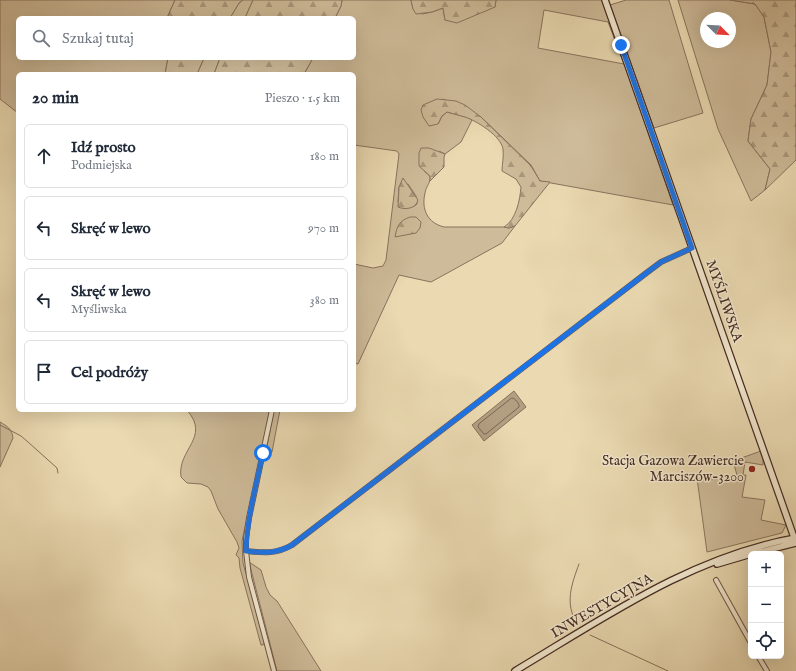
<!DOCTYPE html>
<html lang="pl">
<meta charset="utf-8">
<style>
:root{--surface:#fff;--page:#f6f6f7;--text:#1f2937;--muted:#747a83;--line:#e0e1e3}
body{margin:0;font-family:"IM FELL English",serif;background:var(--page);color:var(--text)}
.controls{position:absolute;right:12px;bottom:12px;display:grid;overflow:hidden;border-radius:6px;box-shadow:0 4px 16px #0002}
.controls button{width:36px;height:36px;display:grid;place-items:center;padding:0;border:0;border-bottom:1px solid var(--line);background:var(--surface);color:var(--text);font:20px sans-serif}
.compass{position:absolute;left:700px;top:12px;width:36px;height:36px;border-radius:50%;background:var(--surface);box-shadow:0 4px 16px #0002;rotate:114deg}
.stop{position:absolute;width:12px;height:12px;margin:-9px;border:3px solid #1a73e8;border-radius:50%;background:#fff}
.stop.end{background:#1a73e8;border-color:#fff;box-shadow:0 1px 4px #0008}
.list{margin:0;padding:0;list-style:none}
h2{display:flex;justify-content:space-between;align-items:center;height:52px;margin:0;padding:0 16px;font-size:17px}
h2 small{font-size:13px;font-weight:400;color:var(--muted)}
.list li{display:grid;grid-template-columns:26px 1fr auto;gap:12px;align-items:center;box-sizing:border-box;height:64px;margin:0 8px 8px;padding:0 8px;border:1px solid var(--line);border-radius:6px}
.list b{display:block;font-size:15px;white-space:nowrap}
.list p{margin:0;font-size:13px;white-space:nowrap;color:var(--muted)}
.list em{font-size:13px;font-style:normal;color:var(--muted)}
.icon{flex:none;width:22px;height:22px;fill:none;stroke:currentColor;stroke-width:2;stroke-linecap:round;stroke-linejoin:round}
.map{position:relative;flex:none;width:796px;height:671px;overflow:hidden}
.search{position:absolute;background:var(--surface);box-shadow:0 4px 16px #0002;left:16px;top:16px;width:340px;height:44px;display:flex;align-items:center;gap:10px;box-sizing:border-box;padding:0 14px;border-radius:6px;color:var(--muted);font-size:15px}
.panel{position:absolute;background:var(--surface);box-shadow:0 4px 16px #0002;left:16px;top:72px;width:340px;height:340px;border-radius:6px}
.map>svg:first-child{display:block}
.grass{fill:#cebb99;stroke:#89735e;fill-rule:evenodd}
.forest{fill:url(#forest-firs);stroke:#89735e}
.water{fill:#b29e81;stroke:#86705b}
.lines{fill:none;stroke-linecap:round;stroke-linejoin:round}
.shore{stroke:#7b6452;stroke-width:1}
.stream{stroke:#86705b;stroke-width:1}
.street-casing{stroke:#6e5646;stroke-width:6}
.secondary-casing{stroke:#442b23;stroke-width:8}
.street{stroke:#f1e6cc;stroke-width:4}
.secondary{stroke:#f1e6cc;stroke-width:5.5}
.route{stroke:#1a73e8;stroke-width:5}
.poi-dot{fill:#8f2418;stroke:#f1e6cc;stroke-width:1.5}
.labels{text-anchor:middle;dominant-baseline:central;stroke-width:3;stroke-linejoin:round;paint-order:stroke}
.street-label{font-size:14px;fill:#442b23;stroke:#f1e6cc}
.poi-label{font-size:14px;fill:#442b23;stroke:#f1e6cc;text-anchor:end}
</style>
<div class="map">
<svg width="796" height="671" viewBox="0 0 796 671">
<defs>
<pattern id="forest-firs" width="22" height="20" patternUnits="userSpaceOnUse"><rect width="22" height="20" fill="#cebb99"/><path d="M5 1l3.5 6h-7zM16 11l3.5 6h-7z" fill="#a9987c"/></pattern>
</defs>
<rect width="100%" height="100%" fill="#ead9b1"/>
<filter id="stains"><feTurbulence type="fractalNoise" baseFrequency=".005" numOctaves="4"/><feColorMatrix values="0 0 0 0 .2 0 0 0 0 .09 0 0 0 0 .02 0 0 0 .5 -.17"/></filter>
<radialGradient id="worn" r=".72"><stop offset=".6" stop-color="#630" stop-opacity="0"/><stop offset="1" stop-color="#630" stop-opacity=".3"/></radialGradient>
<path class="grass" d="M0,0H175L167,18H18V58H168L165,74H18V113L0,99Z
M243,0H253L245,18H230L239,3Z
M342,0H411L413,9L422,14L432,12L443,8L445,20L495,7L496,0H602L673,205L540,181L531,165L481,117L443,99L438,124L442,116L447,112L467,117L472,120L461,142L445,154L439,151L424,171L430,176C431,183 426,186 425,193C421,210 428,223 444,227H504L509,228L515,226L502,243L431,282L399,275L358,364L354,363V264L373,268L383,266L386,260L399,154L397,151L354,145V74H304L313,58H354V18H335L341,6ZM544,10L608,22L624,64L538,48ZM408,184L416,196L417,204C411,210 404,205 398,202L399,187Z
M626,0H669L703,113L654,128L610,5Z
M678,0H730L755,4L764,17L771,52L767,85L751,119L748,141L770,169L765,190L751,201L718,129ZM706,18H730V42H706Z
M204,58H220L214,74H197Z
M187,410H270L242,541L243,563L265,642L263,645H261L240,568L239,558L236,555L239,548L237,542L218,509L211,491L208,487L201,484L187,483L181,477C177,449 211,438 187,410Z
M274,410H280L272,452L267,446Z
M0,422C7,426 12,429 13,438L0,467Z
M761,451L763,457V465L745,462L743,475H746L742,497L765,500L761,520L786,525L782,533L707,552L697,478L733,480L735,479L737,475L733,461Z
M249,562L261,570L266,587L270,595L277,601L321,671H277Z"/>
<path class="forest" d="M175,0H243L239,3L230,18H167Z
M253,0H342L341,6L335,18H245Z
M411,0H496L495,7L457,23L445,20L443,8L432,12L416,14L413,9Z
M730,0H796V160L765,190L770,169L748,141L751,119L767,85L771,52L764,17L755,4Z
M168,58H204L197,74H165Z
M220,58H313L304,74H214Z
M437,99L456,101L465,105L481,117L531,166L540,181L550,182L515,226L509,228L504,227C516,220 520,200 521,187L516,179L502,171C502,164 504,157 503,149C501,136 477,121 465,117C459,115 453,114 447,112L442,116L438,124L429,126L423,117L421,110L423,105Z
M421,148H429L445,154L444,157V167L430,181V176L419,166V153Z
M403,178L418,200C416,209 405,210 398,207L399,187Z
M410,217H416L421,222L420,228L416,233L395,237C397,226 399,221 410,217Z"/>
<path class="water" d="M514,391L526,407L484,441L472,425Z"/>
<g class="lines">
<path class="shore" d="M512,398C515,398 520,404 519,407L486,434H484L478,427L479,424Z"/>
<path class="stream" d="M0,425L21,436L28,442L57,468L58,473
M577,623C564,604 572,583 579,564
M590,635L668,671"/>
<g class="street-casing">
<path id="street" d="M272,410L249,518L246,538V551L249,577L274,671
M246,551C263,553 277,554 292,545L645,274L661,262L692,248
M716,580L751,643
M758,656L767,671"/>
</g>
<g class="secondary-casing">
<path id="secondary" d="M605,0L796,543
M752,554L796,543
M717,564L751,554
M515,671C604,618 692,556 796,538"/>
</g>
<use href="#street" class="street"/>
<use href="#secondary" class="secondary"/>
</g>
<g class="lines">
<path class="route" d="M263,453C256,486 247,518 246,551C263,553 277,554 292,545L645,274L661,262L692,248L621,45"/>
</g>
<circle class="poi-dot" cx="752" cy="469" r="4"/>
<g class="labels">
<g class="street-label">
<text transform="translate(724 301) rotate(71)">MYŚLIWSKA</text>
<text transform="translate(602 606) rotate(-30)">INWESTYCYJNA</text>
</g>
<g class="poi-label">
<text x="744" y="461">Stacja Gazowa Zawiercie<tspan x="744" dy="16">Marciszów-3200</tspan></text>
</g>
</g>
<rect width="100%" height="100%" filter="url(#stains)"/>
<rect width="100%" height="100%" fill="url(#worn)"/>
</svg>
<div class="controls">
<button>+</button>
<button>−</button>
<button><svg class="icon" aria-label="locate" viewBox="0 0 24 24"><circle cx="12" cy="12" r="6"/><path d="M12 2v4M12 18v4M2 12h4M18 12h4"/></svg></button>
</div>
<svg class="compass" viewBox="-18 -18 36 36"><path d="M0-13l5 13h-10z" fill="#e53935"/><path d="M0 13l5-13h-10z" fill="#747a83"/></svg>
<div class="stop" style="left:263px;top:453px"></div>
<div class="stop end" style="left:621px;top:45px"></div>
<div class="search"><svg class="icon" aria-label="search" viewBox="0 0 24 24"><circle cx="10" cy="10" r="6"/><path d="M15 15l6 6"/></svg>Szukaj tutaj</div>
<section class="panel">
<h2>20 min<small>Pieszo · 1.5 km</small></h2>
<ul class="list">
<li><svg class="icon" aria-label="ahead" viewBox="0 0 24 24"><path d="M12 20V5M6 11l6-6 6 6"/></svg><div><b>Idź prosto</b><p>Podmiejska</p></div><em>180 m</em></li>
<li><svg class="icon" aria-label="left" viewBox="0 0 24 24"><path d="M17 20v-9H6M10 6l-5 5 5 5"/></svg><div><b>Skręć w lewo</b></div><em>970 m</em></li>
<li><svg class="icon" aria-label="left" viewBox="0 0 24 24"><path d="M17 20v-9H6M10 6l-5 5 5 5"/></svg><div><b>Skręć w lewo</b><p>Myśliwska</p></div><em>380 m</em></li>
<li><svg class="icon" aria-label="arrive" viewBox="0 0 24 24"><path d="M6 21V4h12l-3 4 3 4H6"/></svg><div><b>Cel podróży</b></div></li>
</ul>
</section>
</div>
